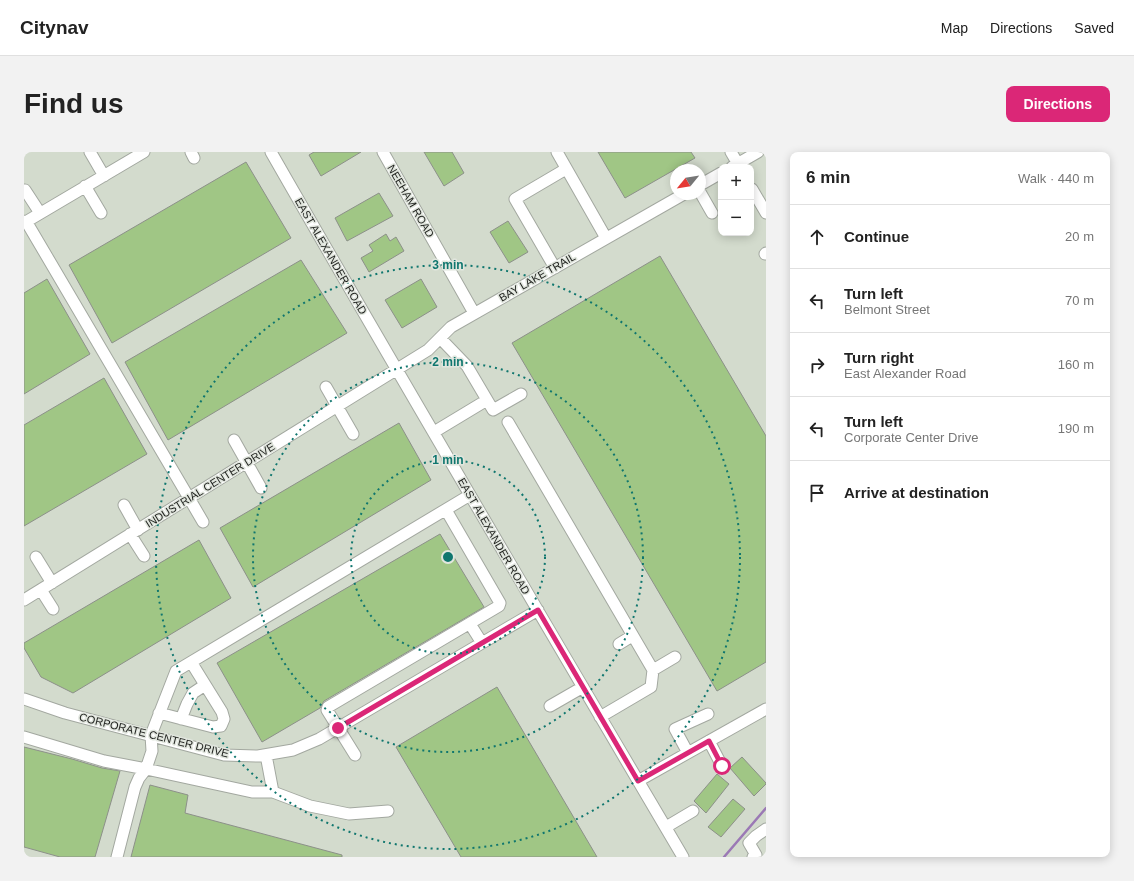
<!DOCTYPE html>
<meta charset="utf-8">
<style>
:root{--surface:#fff;--page:#f2f2f2;--text:#222;--muted:#767676;--line:#e0e0e0;--accent:#db2777}
body{margin:0;font-family:Helvetica,sans-serif;background:var(--page);color:var(--text)}
.controls{position:absolute;right:12px;top:12px;display:grid;overflow:hidden;border-radius:8px;box-shadow:0 2px 10px #0003}
.controls button{width:36px;height:36px;display:grid;place-items:center;padding:0;border:0;border-bottom:1px solid var(--line);background:var(--surface);color:var(--text);font:20px sans-serif}
.compass{position:absolute;left:646px;top:12px;width:36px;height:36px;border-radius:50%;background:var(--surface);box-shadow:0 2px 10px #0003;rotate:240deg}
.stop{position:absolute;width:12px;height:12px;margin:-9px;border:3px solid #db2777;border-radius:50%;background:#fff}
.stop.end{background:#db2777;border-color:#fff;box-shadow:0 1px 4px #0008}
.list{margin:0;padding:0;list-style:none}
h2{display:flex;justify-content:space-between;align-items:center;height:52px;margin:0;padding:0 16px;font-size:17px}
h2 small{font-size:13px;font-weight:400;color:var(--muted)}
.list li{display:grid;grid-template-columns:26px 1fr auto;gap:12px;align-items:center;box-sizing:border-box;height:64px;padding:0 16px;border-top:1px solid var(--line)}
.list b{display:block;font-size:15px;white-space:nowrap}
.list p{margin:0;font-size:13px;white-space:nowrap;color:var(--muted)}
.list em{font-size:13px;font-style:normal;color:var(--muted)}
.icon{flex:none;width:22px;height:22px;fill:none;stroke:currentColor;stroke-width:2;stroke-linecap:round;stroke-linejoin:round}
.map{position:relative;flex:none;width:742px;height:705px;overflow:hidden;border-radius:8px}
header{display:flex;align-items:center;gap:24px;box-sizing:border-box;height:56px;padding:0 20px;background:var(--surface);border-bottom:1px solid var(--line)}
header strong{font-size:19px}
nav{display:flex;gap:22px;margin-inline-start:auto;font-size:14px}
.intro{display:flex;align-items:center;justify-content:space-between;box-sizing:border-box;height:96px;padding:0 24px}
h1{margin:0;font-size:28px}
.button{padding:10px 18px;border-radius:8px;background:var(--accent);color:#fff;font-size:14px;font-weight:700}
main{display:flex;gap:24px;padding:0 24px}
aside{flex:1;background:var(--surface);border-radius:8px;box-shadow:0 2px 10px #0003}
.map>svg:first-child{display:block}
.built{fill:#d3dbcd;fill-rule:evenodd}
.lines{fill:none;stroke-linecap:round;stroke-linejoin:round}
.stream{stroke:#9b79b5;stroke-width:2.5}
.building{fill:#a0c685;stroke:#8c9089}
.minor-casing{stroke:#a3a8a0;stroke-width:13}
.minor{stroke:#fff;stroke-width:11}
.route{stroke:#db2777;stroke-width:5}
.ring{fill:none;stroke:#0f766e;stroke-width:2;stroke-dasharray:2 4}
.labels{text-anchor:middle;dominant-baseline:central;stroke-width:3;stroke-linejoin:round;paint-order:stroke}
.street-label{font-size:11px;fill:#1d1f1c;stroke:#e1e6de}
.centre{fill:#0f766e;stroke:#e1e6de;stroke-width:2}
.ring-label{font-size:12px;text-anchor:middle;font-weight:bold;fill:#0f766e;stroke:#e1e6de;stroke-width:3;stroke-linejoin:round;paint-order:stroke}
</style>
<header>
<strong>Citynav</strong>
<nav><a>Map</a><a>Directions</a><a>Saved</a></nav>
</header>
<div class="intro"><h1>Find us</h1><a class="button">Directions</a></div>
<main>
<div class="map">
<svg width="742" height="705" viewBox="0 0 742 705">
<rect width="100%" height="100%" fill="#e1e6de"/>
<path class="built" d="M0,0H742V705H0ZM697,15H727V81H697ZM652,18H676V42H652Z"/>
<g class="lines">
<path class="stream" d="M700,705L742,656"/>
</g>
<path class="building" d="M290,0H337L297,24L285,3Z
M400,0H428L440,21L420,34Z
M574,0H667L671,6L601,46Z
M222,10L267,86L88,191L45,113Z
M355,41L369,64L323,89L311,66Z
M484,69L504,100L485,111L466,80Z
M362,82L366,89L372,85L380,99L345,120L337,106L349,99L345,93Z
M636,104L742,284V510L693,539L488,191Z
M277,108L323,181L144,288L101,210Z
M23,127L66,202L0,242V141Z
M397,127L413,155L378,176L361,148Z
M80,226L123,302L0,374V273Z
M375,271L407,328L229,435L196,376Z
M416,382L460,455L300,549L296,556L238,590L193,511Z
M175,388L207,446L49,541L17,525L0,496V491Z
M473,535L573,705H437L372,595Z
M0,595L48,607L78,616L96,619L71,705H36L0,695Z
M718,605L742,631V632L730,644L706,616Z
M693,622L705,632L682,661L670,649Z
M126,633L164,643L161,661L318,703V705H107Z
M709,647L721,657L697,685L684,675Z"/>
<g class="lines">
<g class="minor-casing">
<path id="minor" d="M66,0L80,24
M167,0L170,6
M247,0C382,236 521,471 659,705
M359,0L450,161
M533,0L582,86
M707,0L714,12
M708,15L734,0
M676,33L697,21
M61,34L77,61
M728,37L742,61
M1,38L16,61
M676,40L688,61
M2,69L165,346L179,370
M0,71L120,0
M741,102L742,101
M531,116L491,47L542,17
M416,186L443,214L469,258L497,242
M302,235L329,282
M484,270L629,518L627,535L576,565
M410,280L463,248
M210,288L237,336
M100,353L114,378
M106,382L120,404
M12,405L28,431
M17,438L29,457
M0,448L404,198L427,175L660,42
M446,472L458,491
M595,492L608,484
M629,518L651,505
M0,547L41,561L200,603L234,604L269,598L295,587L514,458
M526,554L559,535
M135,561L189,575L197,574L200,567L198,560L167,510
M157,567L163,552L169,541L181,533
M0,585L80,609L122,617L228,640H249L242,603
M685,589L698,614
M664,601L651,577L684,562
M331,603L303,558L304,555L475,454L476,451L422,358
M614,629L742,557
M249,640L286,654L325,662L364,659
M642,675L669,659
M93,705L111,635L115,626L122,617L128,599L127,583L152,519L446,343
M729,705L732,703L725,691L732,684L742,677"/>
</g>
<use href="#minor" class="minor"/>
</g>
<g class="lines">
<path class="route" d="M314,576L514,458L614,629L685,589L698,614"/>
</g>
<g class="ring">
<circle cx="424" cy="405" r="97"/>
<circle cx="424" cy="405" r="195"/>
<circle cx="424" cy="405" r="292"/>
</g>
<g class="labels">
<g class="street-label">
<text transform="translate(387 49) rotate(60)">NEEHAM ROAD</text>
<text transform="translate(307 104) rotate(60)">EAST ALEXANDER ROAD</text>
<text transform="translate(513 125) rotate(-30)">BAY LAKE TRAIL</text>
<text transform="translate(186 333) rotate(-32)">INDUSTRIAL CENTER DRIVE</text>
<text transform="translate(470 384) rotate(60)">EAST ALEXANDER ROAD</text>
<text transform="translate(130 583) rotate(14)">CORPORATE CENTER DRIVE</text>
</g>
</g>
<circle cx="424" cy="405" r="6" class="centre"/>
<g class="ring-label">
<text x="424" y="117">3 min</text>
<text x="424" y="214">2 min</text>
<text x="424" y="312">1 min</text>
</g>
</svg>
<div class="controls">
<button>+</button>
<button>−</button>
</div>
<svg class="compass" viewBox="-18 -18 36 36"><path d="M0-13l5 13h-10z" fill="#e53935"/><path d="M0 13l5-13h-10z" fill="#767676"/></svg>
<div class="stop" style="left:698px;top:614px"></div>
<div class="stop end" style="left:314px;top:576px"></div>
</div>
<aside>
<h2>6 min<small>Walk · 440 m</small></h2>
<ul class="list">
<li><svg class="icon" aria-label="ahead" viewBox="0 0 24 24"><path d="M12 20V5M6 11l6-6 6 6"/></svg><div><b>Continue</b></div><em>20 m</em></li>
<li><svg class="icon" aria-label="left" viewBox="0 0 24 24"><path d="M17 20v-9H6M10 6l-5 5 5 5"/></svg><div><b>Turn left</b><p>Belmont Street</p></div><em>70 m</em></li>
<li><svg class="icon" aria-label="right" viewBox="0 0 24 24"><path d="M7 20v-9h11M14 6l5 5-5 5"/></svg><div><b>Turn right</b><p>East Alexander Road</p></div><em>160 m</em></li>
<li><svg class="icon" aria-label="left" viewBox="0 0 24 24"><path d="M17 20v-9H6M10 6l-5 5 5 5"/></svg><div><b>Turn left</b><p>Corporate Center Drive</p></div><em>190 m</em></li>
<li><svg class="icon" aria-label="arrive" viewBox="0 0 24 24"><path d="M6 21V4h12l-3 4 3 4H6"/></svg><div><b>Arrive at destination</b></div></li>
</ul>
</aside>
</main>
